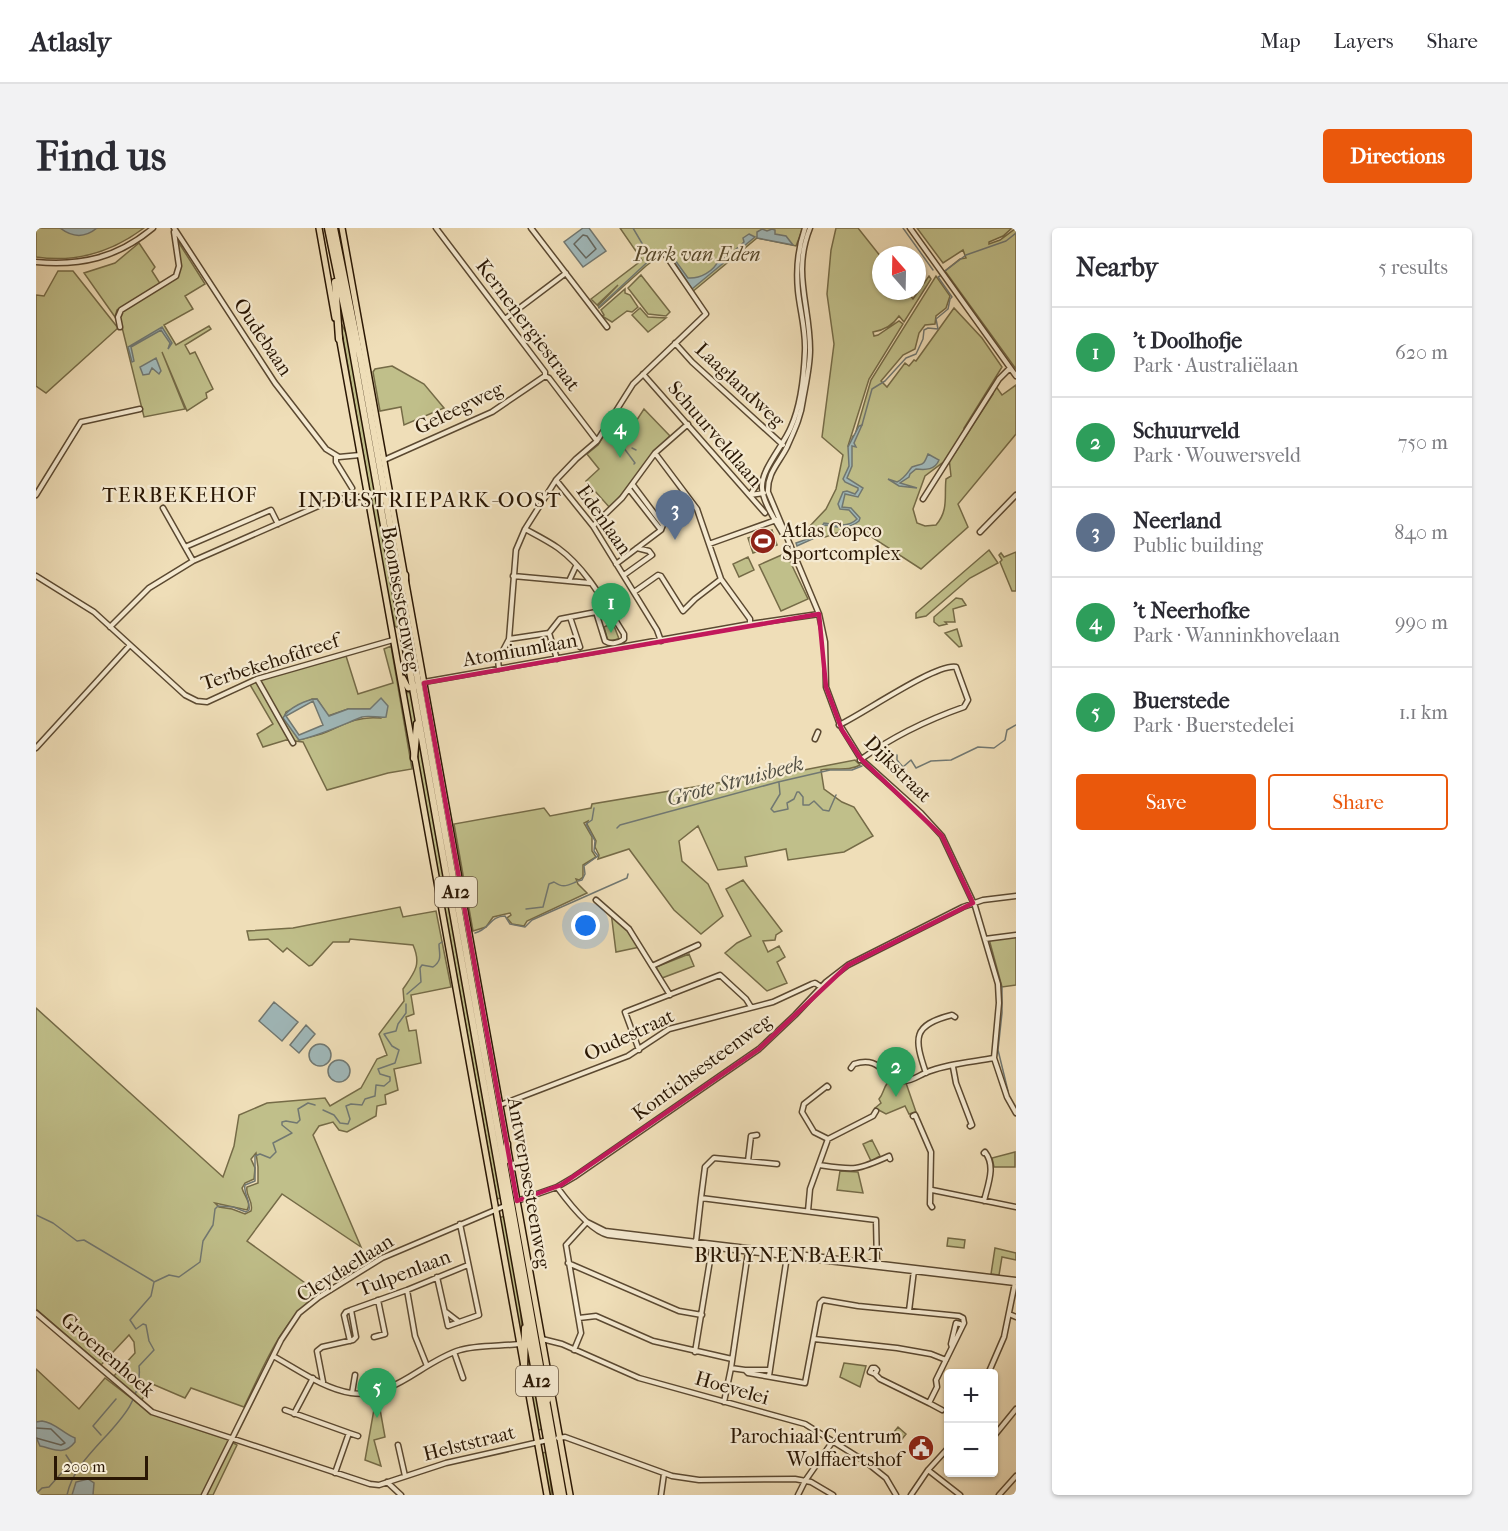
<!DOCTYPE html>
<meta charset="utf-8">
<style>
:root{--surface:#fff;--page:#f2f2f3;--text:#2b2b33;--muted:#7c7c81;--line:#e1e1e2;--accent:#ea580c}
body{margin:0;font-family:"IM FELL French Canon",serif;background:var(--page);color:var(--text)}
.controls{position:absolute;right:18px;bottom:18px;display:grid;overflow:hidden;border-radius:6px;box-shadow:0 2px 4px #0004}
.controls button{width:54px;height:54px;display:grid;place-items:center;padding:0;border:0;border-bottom:2px solid var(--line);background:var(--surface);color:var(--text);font:30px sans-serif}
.compass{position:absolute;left:836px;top:18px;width:54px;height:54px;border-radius:50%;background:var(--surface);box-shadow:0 2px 4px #0004;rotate:340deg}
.scale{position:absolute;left:18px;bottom:15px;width:94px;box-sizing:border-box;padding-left:6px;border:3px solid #2a1704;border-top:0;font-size:16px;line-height:21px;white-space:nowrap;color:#2a1704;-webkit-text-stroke:4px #f5ead1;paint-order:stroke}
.you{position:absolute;left:550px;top:698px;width:21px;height:21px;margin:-15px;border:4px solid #fff;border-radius:50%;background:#1a73e8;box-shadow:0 0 0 9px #1a73e833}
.badge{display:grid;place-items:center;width:39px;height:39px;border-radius:50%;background:var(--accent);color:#fff;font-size:20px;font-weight:700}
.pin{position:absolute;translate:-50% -50px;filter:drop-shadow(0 2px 3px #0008)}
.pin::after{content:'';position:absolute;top:32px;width:21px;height:18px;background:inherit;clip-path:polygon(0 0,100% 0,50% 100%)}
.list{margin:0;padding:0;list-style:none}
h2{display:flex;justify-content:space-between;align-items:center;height:78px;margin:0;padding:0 24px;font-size:26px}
h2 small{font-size:20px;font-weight:400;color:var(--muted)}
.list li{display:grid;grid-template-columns:39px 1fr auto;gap:18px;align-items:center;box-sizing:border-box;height:90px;padding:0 24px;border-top:2px solid var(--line)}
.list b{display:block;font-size:22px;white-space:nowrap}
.list p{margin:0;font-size:20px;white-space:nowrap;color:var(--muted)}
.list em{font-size:20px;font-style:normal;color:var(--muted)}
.actions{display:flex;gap:12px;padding:18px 24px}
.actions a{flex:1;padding:14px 0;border:2px solid var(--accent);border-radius:6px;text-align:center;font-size:21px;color:var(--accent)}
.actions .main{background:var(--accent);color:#fff}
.map{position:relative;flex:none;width:980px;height:1267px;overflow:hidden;border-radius:6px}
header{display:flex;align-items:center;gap:36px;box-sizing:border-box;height:84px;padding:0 30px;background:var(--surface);border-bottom:2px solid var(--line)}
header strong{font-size:28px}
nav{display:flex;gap:33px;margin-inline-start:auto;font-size:21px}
.intro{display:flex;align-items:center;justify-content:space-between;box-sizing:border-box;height:144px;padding:0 36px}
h1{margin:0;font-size:42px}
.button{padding:15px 27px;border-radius:6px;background:var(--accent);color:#fff;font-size:21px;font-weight:700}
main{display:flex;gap:36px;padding:0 36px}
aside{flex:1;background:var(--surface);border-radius:6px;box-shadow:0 2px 4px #0004}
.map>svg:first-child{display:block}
.green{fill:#c0bf8a;stroke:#756b47;stroke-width:1.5;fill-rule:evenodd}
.water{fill:#a0b9bb;stroke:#717872;stroke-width:1.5;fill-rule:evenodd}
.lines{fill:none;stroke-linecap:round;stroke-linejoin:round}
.shore{stroke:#656860;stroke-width:1.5}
.stream{stroke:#717872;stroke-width:1.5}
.minor-casing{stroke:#5b4931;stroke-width:7}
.major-casing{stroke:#2a1704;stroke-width:8}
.highway-casing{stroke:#2a1704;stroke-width:9}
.minor{stroke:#f5ead1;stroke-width:4}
.major{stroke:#efdeb8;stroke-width:5}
.highway{stroke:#efdeb8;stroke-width:6}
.marked{fill:none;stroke:#c2185b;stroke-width:4.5;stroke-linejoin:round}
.labels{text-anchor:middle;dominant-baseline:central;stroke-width:4.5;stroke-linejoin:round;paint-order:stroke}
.shield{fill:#f5ead1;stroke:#675642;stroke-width:1.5}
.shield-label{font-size:18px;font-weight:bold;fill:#2a1704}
.park-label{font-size:20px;font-style:italic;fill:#57492c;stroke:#f5ead1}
.street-label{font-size:20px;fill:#2a1704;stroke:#f5ead1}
.poi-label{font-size:20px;fill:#2a1704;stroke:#f5ead1;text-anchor:start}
.neighbourhood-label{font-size:21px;letter-spacing:1.5px;fill:#2a1704;stroke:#f5ead1}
.water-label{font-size:21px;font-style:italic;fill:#535044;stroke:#f5ead1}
</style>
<header>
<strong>Atlasly</strong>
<nav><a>Map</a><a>Layers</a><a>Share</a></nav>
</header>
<div class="intro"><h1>Find us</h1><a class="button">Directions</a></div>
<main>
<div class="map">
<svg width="980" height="1267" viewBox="0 0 980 1267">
<rect width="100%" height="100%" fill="#efdeb8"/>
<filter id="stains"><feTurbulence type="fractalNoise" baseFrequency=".00333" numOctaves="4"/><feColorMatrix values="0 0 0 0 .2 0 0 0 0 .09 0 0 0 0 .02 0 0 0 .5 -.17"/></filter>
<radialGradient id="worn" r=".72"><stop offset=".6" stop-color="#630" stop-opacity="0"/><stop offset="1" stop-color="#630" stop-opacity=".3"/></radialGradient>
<path class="green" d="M0,0H108C76,24 40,35 0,29Z
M584,0H767L760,18L721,10L655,65L628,24L610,38L563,80L562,78L582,57L561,77L555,71L606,32Z
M800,0H822L845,29V63H871L877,71L893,48L895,51L868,94L863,88C857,97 849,102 837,104L838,108L842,107L863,93L867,96L833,151L812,218H814L817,208L819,207L835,152L900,48L914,68L910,80L900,88L899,96L889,97L883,105L879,121L867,127L845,153L851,159L869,135L873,138L878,132L880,133L918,80L946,110L966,139L928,200L931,201L918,221L919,225L957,166L955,163L959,157L966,167L980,157V206L922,276L932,299L885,341L825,302C818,304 811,303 805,304C785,308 791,316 773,299L790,281L800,261L807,227L786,209L798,116L791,66L795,22ZM913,230L915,248L910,251C908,268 913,282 900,297L889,298L881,295L877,281L889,248Z
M881,0H976L967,8L953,14V16L964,12L980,0V141L909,43L924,31L930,30L927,22L907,35Z
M103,15L119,39L116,43L125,57L81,82L79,89L48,45L79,35Z
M143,15L169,56L149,68L157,81L128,97L140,117L173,98L175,101L149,117L154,126L159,124L177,161L170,165L171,170L151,183L126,124L149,181L108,189L83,87L90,80L141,49L144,38L141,16Z
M22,43H37L82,100L10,165L0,158V67L8,68Z
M605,47L634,84L630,88L612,86L592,60Z
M589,61V65L594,67L602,79L596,84L591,83L576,94L566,88L568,87L565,82Z
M604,80L612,89L630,90L612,104L596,87Z
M304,93L312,109L365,402L359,398L350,356Z
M356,138L388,156L408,180L368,197L365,179L344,183L337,144L339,141Z
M608,181L634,208C611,230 595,257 574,280L550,253L563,241L551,226L562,217L579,190L595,201Z
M736,302L741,317L717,325L712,310Z
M953,322L962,335L934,350L890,388L880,390V385Z
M980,324V363H976L964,334L966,332L963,327L965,325L968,329Z
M750,325L772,371L745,383L723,337Z
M712,329L718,342L703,349L697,336Z
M920,370L926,371L930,377L917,381L919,394H909L911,396L903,398L898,394V389Z
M577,395L583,411L572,413L568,399Z
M921,401L926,418L923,419L909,405Z
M355,418L376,541L352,545L291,562L267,514L250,512L227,519L221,506L237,496L213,455L221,451H226L310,428L322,466L357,455L348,421ZM276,471H281L292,488L312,481H334L344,490C325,488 312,494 295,502C285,507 273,509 263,512L248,490L250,484Z
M376,464L380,497L378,516L369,465Z
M383,498L465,970L461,971L380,523Z
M819,532L824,537C813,544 797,539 785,542L788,561L806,574L818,579L837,608L808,624L752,632L750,621L709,629L711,638L682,642L662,598L643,613L646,633L672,656L687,688L665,706L638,682L593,621L562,631L563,627L559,619L560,613L551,596L552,593L548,595L556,609V623L560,629L547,637V649L543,652L540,651L542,656L551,665L491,693L488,698L476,696L471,690L475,687L474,685L457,689L450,699L437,703L418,596L508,580L514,588L555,580L556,576L730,547L737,548Z
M707,652L746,703L740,707L739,712L727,713L732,724L743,718L749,729L741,734L751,755L731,763L689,725L701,715L715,708L690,661Z
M364,679L367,689L400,683L415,759L375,767L378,786L370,789L373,803L380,802L385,835L358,841L362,862L349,867L350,876L341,878L340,888L311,904L303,902L297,894L283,898L277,907L325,1019L246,966L211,1013L283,1065C243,1096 230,1134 208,1179L155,1160L149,1170L114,1155L105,1174L77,1149L99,1125L98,1114L93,1107L65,1137L0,1081V780L187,949L198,918L203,887L231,875L289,870L294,878L325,860L341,831L351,827L343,806L368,773L367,761C378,745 386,737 377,717L314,711L313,714H297L276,737L273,738L251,720L247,724L232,711L213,712L211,703L257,700ZM220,925L222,939V955L211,959C209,968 218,973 215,983L209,986L196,981L183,979L179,975L211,982C216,975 208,968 206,960L209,955L218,951L219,940L215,931Z
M575,684L593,701L604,719L580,724Z
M980,707V757L966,759L953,711Z
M653,726L658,738L626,750L620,739Z
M856,851L862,854L870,855L880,884L873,886L869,878L850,886L839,880L845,875L843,871C849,864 847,856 856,851Z
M836,912L844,928L835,933L827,916Z
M979,924V939H958L956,930Z
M804,943L822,944L827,965L801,962Z
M468,988L483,1070L487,1109H485L463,990Z
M912,1010L929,1012L928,1020L911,1018Z
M959,1020L980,1025V1032L966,1029L963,1047L955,1046Z
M490,1110L507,1201L502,1202L491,1139Z
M808,1135L830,1138L824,1159L804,1149Z
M0,1141L43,1181L69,1150L116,1186L188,1209L201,1217L177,1267H0Z
M340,1170H342L349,1209L338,1212L345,1238L329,1232Z
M862,1199L870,1206L862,1216L854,1209Z
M511,1224L516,1267H514L506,1225Z"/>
<path class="water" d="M24,0H61C49,10 37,10 24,0Z
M547,0H553L570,23L547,39L528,14Z
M726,1L731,3L736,1L739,2V6L750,8L757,17L721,10V4Z
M713,6L719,9L656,61L633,26L634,25L652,50C664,51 678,43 682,33C693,29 700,21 708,14L707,10Z
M126,99L136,115L132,121L134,115L125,102L95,119L98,133L96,134L92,119Z
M120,130L125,143L123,146L116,140L113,146L107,147L104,139Z
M826,197L818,215L820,219L816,218V238L811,250L827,260L822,269L809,266L806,279L815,280L824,290L823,293C814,301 801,300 789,297L781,309L761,318L760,315L780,308L788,295C799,297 812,300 821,291L813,282L804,281L802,276L807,264L811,263L819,266L822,262V260L809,254L807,251L813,238L812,219L823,198Z
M892,226L903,232C899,242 890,242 880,241L874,246L873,249L864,255L881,260L863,258L852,251L861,254C869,250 871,245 876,239C887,235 887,239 892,226Z
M345,470L352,478L350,489C343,490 333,487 326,489C306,497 285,507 263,512L247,490C252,480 271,471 281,471L293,488L312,481H334ZM277,473L287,497L263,507L250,488Z
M238,774L262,794L246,813L223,793Z
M270,797L279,806L263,825L254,817Z
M273 827a11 11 0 1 1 22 0a11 11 0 1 1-22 0Z
M292 843a11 11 0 1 1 22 0a11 11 0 1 1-22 0Z
M6,1193C20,1195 26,1205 39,1210V1214C28,1228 19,1221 4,1218L0,1209V1194Z
M52,1251L58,1255L57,1267H36L40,1254Z"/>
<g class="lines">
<path class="shore" d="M547,7L551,8L560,21L550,30L538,16Z
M0,1200L15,1201L29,1215L25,1217L0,1210"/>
<path class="stream" d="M597,0L607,17L617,27
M867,0L897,42
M909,43L930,27L970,13L980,5
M563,79L618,28L624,25
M826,197L836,161L849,153L870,130L880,126L887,111L888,102L892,100L902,101L900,91L912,81L914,71L916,69L902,49L904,48
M573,200L599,235L598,236
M596,220L600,222
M838,532C846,524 850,527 861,527V532L867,539L875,532L880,540L895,533L915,532L942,519L958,520L969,512L971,502L980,497
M743,555L744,566L735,581L738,584L752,581L751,575L758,571L761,564H763L767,569V577H773L778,573L787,582L793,583L800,567
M581,600L584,597L742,554L794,542H816L826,538
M542,653L546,652L549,646L548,638L562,628L558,623L559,613L550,596L556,592L558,580
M490,681L507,679L513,656L518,654C527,660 530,658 540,654
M439,705C454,701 454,688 469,688L474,696L489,699L496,692L591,650L592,646
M966,759V785L962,822L972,863
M371,766L385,754L384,740L386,737L397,739C407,732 403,726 403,716L406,714
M287,882L298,887L304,895L312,896L314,891L310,878L315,876L326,877L329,871L339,868L340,857L348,858L354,853V849L344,846L342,841L359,835L363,822L356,818L348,806L360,803L362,796L370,785V776
M0,987L17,995L41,1013L48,1012L117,1053
M118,1054L133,1047L143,1049L164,1034L167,1013L177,997L179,981L182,978L197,979L210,984L213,982C215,972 207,966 209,957L219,953V928L224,926L234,930L240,924L237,915L256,905L246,897V894L250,893L261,895L264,892L262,881L272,875L279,877
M65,1207L57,1198L80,1171
M30,1227L36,1236
M0,1266L6,1260L13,1259L28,1242
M31,1267C41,1218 109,1193 103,1138L118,1122L113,1113L110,1097L107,1096L100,1101L94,1092L115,1068L118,1054"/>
<g class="minor-casing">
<path id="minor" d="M138,0L239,155L290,221L303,229L324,227
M400,0L509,144V148L513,150L561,213
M495,0L571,99
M774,0C756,45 774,77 774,122C774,138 770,155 767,172C765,189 758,203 751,219C743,235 731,245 732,264L783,386L789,414L790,459L804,497L825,531L885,585L906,608L939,678L962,756L963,775L958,830L971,869L980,885
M874,0L980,148
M0,34C45,38 81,30 117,0
M469,91L530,45
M84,99L82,89L85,82L140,48L143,38L138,4
M639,115L656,134L747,217
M607,146L729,285
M619,225L661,281L685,351L714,391V396
M300,229V234L316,260
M348,232L456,184L509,148
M520,252L557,298L621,402L625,413
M593,261L625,302
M0,267L45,194L104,181
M714,267L728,265
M714,267L720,258
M887,271L963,151L974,140
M127,280L157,333
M557,298L586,270L619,225L652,196
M489,301C500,307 512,313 522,320C551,341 569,376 588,406V411C583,415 575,417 569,413L560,384
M944,304L980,267
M747,306C740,293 727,275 726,260C725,241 748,217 755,199C765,177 768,147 769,123C770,102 764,83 762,63C760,42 762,20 769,0
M673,316L740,292
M149,319L235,282L242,296
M580,336L625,302L627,297L597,257
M588,347L616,327L613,323L601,320
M0,348L58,384L149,467L161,473L171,474L221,451L357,412
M477,348L554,355
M533,353L540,338
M598,364L622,347L625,348L647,383L659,371L685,351
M534,389L544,419
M74,399L113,360L157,333L287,276L313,269H331
M513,405L521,431
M473,411L513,405L524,391L560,384L565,380L567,373
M463,441L462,432L473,411L480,322L489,301L520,252L540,231L561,213L597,156L670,86L629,26
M221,451L257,515
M388,454L714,396L783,386
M803,497C827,486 900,435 920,439L932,472L928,479C891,492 856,509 824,532
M779,511L782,504
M0,520L94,417
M560,672L593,701L634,767
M949,711L980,707
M616,738L662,717
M603,822L589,784L684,747L710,771L715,779
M917,839L920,855L936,897L934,898
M815,840L818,836C846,827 846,851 868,853C876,853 882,848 889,845C909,836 937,834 958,830
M890,845C878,810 876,797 916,787L919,789
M464,877L592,828L633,801L737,774L776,756L779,755L785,759
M877,888L879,887L895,924L894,976L896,979
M792,911L778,904L766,884L768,876L791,858L792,859
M948,925L949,924C960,938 952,956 948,973
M712,933L715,908L721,907
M783,937C818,942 820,943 853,928L854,931
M521,959C532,974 554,1003 572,1007L979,1055
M896,962L980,979
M665,970L669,939L678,930L741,936
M481,973L521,959L538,949L723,821L759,787L790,754L812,737L927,679L947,672L980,668
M772,983L774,961L792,911L837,888L840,883
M551,994L569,1003L980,1052
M660,1014L665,970L840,992L841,1037
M532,1035L643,1083L666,1087
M401,1049L412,1098L443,1087L424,996
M371,1062L379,1108L391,1138
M315,1082L371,1062L432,1037
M873,1083L878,1042
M410,1084L423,1094
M0,1085L116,1184L334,1256L343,1257L410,1235L512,1212
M973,1086L980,1089
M543,1090L560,1088L617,1113L696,1131
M338,1109L349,1106L342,1072
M506,1111L526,1116L603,1150L769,1196L830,1234L850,1250L860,1267
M778,1111L861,1120L895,1126L910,1132
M916,1119L915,1116L920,1095L924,1096
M538,1122L545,1105L530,1017L551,994
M418,1124L427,1150
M659,1124L676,1020
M237,1128C261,1141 288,1161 315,1165C359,1171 385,1134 424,1122C438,1117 467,1118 483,1116
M695,1140L709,1142L712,1145L769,1155L784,1075L787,1072L822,1078L923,1088L927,1090L928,1095L900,1152L901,1159L893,1175L906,1182
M709,1142H733
M839,1146L834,1144L836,1140H839L841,1142L839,1146L844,1151L893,1175
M952,1146L968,1109L979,1055
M733,1148L751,1028
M287,1154L281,1123L286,1119L317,1112L320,1109L315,1082L310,1084L308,1087L314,1113
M316,1165L319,1147
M688,1174L695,1140L712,1024
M249,1182L313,1205
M258,1186L277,1150
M958,1208L980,1181
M522,1210L529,1209L636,1248L663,1252L759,1251L775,1254L797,1267
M362,1217L369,1248
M892,1242L924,1267
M299,1245L313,1205L322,1208
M351,1254L365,1267
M168,1267L245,1112L263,1085L283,1069L346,1030L471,977
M625,1267L628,1246
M762,1267L769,1253L797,1213
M875,1267L892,1242L912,1220
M963,1267L980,1248"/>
</g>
<g class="major-casing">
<path id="major" d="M283,0L299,90
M306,0L534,1267
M303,108L511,1267
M367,450L372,460L381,458"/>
</g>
<g class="highway-casing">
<path id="highway" d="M292,0L314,107L521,1267
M298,0L325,133L527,1267
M299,54L303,111
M369,359V347
M378,530L381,496
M470,932L471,916
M488,1142L489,1100
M512,1171L513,1152"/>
</g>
<use href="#minor" class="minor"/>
<use href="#major" class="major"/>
<use href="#highway" class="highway"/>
</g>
<path class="marked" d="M783,386L790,459L806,502L825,531L906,608L937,675L812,737L723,821L525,957L481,973L388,455Z"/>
<defs>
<g id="stadium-disc" transform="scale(1.35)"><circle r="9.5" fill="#8f2418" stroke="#f5ead1"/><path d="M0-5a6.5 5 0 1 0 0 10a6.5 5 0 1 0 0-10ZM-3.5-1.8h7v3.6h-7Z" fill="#fff"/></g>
<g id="civic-disc" transform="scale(1.35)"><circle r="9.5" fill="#8f2418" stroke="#f5ead1"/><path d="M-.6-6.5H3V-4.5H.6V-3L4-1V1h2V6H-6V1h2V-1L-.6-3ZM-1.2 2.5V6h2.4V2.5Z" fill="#fff"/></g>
</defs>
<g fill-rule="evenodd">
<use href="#stadium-disc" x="727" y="313"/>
<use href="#civic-disc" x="885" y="1220"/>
</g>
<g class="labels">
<g class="shield">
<rect x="399" y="649" width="42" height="30" rx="4.5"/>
<rect x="480" y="1138" width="42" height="30" rx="4.5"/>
</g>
<g class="shield-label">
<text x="420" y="664">A12</text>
<text x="501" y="1153">A12</text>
</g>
<g class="park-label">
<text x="661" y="26">Park van Eden</text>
</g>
<g class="street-label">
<text transform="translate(492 97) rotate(53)">Kernenergiestraat</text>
<text transform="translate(227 109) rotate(56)">Oudebaan</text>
<text transform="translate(704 157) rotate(43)">Laaglandweg</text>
<text transform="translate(423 180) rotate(-26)">Geleegweg</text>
<text transform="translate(679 206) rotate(49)">Schuurveldlaan</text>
<text transform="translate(568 292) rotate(55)">Edenlaan</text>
<text transform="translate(365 371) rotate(80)">Boomsesteenweg</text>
<text transform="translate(484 422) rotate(-10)">Atomiumlaan</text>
<text transform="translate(234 434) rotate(-18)">Terbekehofdreef</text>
<text transform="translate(862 541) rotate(45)">Dijkstraat</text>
<text transform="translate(593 807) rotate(-25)">Oudestraat</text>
<text transform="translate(666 839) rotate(-36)">Kontichsesteenweg</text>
<text transform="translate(493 955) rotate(80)">Antwerpsesteenweg</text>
<text transform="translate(309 1040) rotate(-32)">Cleydaellaan</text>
<text transform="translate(368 1045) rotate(-21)">Tulpenlaan</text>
<text transform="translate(72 1127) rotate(41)">Groenenhoek</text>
<text transform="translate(696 1160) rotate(16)">Hoevelei</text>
<text transform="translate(433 1215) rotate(-14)">Helststraat</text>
</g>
<g class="poi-label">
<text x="746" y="302">Atlas Copco<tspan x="746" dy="23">Sportcomplex</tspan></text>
<text x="866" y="1208" text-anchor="end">Parochiaal Centrum<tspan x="866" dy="23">Wolffaertshof</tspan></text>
</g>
<g class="neighbourhood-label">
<text x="144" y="267">TERBEKEHOF</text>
<text x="394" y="272">INDUSTRIEPARK-OOST</text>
<text x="753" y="1027">BRUYNENBAERT</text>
</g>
<g class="water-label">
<text transform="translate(699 553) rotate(-15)">Grote Struisbeek</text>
</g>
</g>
<rect width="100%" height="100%" filter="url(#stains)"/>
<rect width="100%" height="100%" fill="url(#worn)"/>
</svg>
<div class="controls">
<button>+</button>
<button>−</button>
</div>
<svg class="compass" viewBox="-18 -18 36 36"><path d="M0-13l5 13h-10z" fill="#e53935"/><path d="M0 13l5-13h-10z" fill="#7c7c81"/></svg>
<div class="scale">200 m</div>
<div class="you"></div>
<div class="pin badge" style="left:575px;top:405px;background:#2e9e5b">1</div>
<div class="pin badge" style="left:860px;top:869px;background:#2e9e5b">2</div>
<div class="pin badge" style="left:639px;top:312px;background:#5c6f8a">3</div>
<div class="pin badge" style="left:584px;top:230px;background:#2e9e5b">4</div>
<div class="pin badge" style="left:341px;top:1190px;background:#2e9e5b">5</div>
</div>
<aside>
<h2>Nearby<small>5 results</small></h2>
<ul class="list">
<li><span class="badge" style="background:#2e9e5b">1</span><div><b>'t Doolhofje</b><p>Park · Australiëlaan</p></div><em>620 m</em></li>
<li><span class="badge" style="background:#2e9e5b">2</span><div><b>Schuurveld</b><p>Park · Wouwersveld</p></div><em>750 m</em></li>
<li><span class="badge" style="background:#5c6f8a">3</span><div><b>Neerland</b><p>Public building</p></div><em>840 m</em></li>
<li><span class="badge" style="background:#2e9e5b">4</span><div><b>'t Neerhofke</b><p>Park · Wanninkhovelaan</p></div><em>990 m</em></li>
<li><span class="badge" style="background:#2e9e5b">5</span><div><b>Buerstede</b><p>Park · Buerstedelei</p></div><em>1.1 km</em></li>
</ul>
<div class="actions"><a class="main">Save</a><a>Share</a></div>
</aside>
</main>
